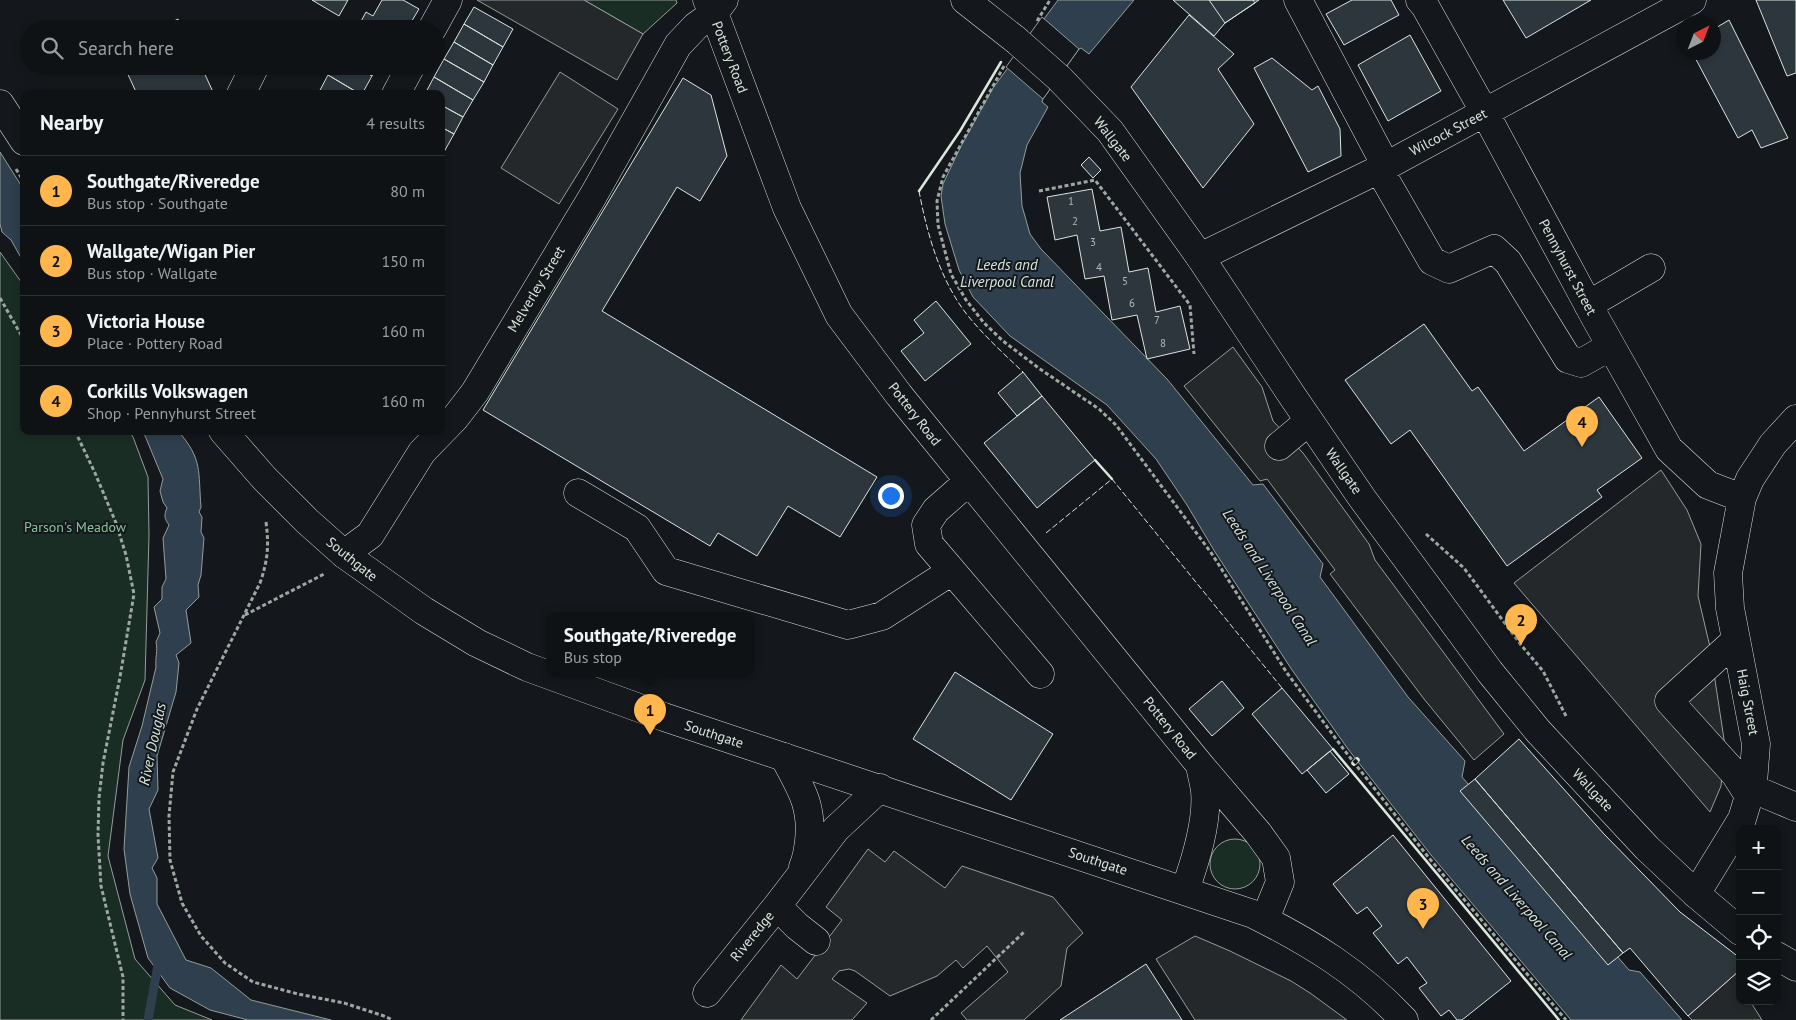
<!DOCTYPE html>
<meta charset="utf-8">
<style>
:root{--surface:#0f1215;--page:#181b1e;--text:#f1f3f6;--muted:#9b9ea0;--line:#2f3234;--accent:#ffb74d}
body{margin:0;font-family:"PT Sans",sans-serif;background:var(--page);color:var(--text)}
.controls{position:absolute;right:15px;bottom:15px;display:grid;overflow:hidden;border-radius:10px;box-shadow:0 2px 8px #0003}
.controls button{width:45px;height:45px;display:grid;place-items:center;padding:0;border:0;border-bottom:1px solid var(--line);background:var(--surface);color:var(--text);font:25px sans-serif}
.compass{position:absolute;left:1676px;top:15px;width:45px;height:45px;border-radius:50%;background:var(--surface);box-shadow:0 2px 8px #0003;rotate:42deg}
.you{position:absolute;left:890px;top:495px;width:18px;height:18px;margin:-12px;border:4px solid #fff;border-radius:50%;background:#1a73e8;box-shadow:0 0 0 8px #1a73e833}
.badge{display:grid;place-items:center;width:32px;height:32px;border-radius:50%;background:var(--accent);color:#111;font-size:16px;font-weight:700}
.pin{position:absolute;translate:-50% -41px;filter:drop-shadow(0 1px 2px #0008)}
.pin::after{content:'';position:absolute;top:26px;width:18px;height:15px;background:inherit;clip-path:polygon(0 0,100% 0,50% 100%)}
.popup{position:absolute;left:546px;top:612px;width:208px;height:65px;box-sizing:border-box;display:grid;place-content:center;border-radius:10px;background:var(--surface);filter:drop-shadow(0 1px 4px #0005);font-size:16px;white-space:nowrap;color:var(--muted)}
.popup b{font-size:19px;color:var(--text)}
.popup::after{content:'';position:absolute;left:50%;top:100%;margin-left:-10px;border:10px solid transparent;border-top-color:var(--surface)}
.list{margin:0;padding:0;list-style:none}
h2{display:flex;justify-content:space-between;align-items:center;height:65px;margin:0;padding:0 20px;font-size:21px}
h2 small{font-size:16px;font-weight:400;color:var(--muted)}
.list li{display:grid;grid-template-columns:32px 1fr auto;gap:15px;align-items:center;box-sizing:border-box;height:70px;padding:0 20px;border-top:1px solid var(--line)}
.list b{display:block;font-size:19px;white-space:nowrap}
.list p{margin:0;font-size:16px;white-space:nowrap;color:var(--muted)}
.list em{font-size:16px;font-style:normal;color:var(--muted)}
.icon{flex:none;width:28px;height:28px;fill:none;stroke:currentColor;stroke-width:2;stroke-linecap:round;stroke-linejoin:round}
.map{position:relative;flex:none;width:1796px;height:1020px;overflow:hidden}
.search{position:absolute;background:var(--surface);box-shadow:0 2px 8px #0003;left:20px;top:20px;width:425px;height:55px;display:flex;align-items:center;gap:12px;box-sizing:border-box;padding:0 18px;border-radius:28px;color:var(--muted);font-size:19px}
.panel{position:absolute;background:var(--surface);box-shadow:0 2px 8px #0003;left:20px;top:90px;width:425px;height:345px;border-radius:10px}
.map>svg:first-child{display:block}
.green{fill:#1a2d24;stroke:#939e99}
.parking{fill:#24282b;stroke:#939e99}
.water{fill:#2f3f4d;stroke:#939e99}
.pier{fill:#14181c;stroke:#939e99}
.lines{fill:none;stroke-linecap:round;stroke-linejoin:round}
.stream{stroke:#2f3f4d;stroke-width:9}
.building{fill:#2c363c;stroke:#d8e6dc}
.minor-casing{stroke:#d8e6dc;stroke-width:29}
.highway-casing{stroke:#d8e6dc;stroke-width:29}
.path{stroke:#9da8a2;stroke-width:3;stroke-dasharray:4 2.5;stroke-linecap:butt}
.minor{stroke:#14181c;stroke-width:28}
.highway{stroke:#14181c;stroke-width:28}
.rail-casing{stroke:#d8e6dc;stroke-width:5.5}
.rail{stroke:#14181c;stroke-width:4;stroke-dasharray:11;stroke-linecap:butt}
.highway-bridge-casing{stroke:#d8e6dc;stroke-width:29;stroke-linecap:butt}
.highway-bridge{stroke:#14181c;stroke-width:28}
.fence{stroke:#d8e6dc;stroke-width:1;stroke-dasharray:6 2.5;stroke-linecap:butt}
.wall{stroke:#d8e6dc;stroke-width:2.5}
.labels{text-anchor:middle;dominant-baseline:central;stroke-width:4;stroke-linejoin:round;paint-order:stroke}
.number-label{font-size:11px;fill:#adbab4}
.street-label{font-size:14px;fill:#d8e6dc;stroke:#14181c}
.park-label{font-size:14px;fill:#8ac095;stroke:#14181c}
.water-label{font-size:15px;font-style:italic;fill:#d8e6dc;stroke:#14181c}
</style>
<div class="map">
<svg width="1796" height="1020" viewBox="0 0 1796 1020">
<rect width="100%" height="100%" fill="#14181c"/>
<path class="green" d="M584,0H676L677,3L643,34Z
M0,252L24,286V431H129L133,437L148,477L149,535L145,680L123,740L108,856L135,959L175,1005L212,1020H0Z
M1210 864a25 25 0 1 1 50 0a25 25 0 1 1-50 0Z"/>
<path class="parking" d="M477,0H584L643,34L617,80Z
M560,72L618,109L559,204L501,168Z
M1233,347L1262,387L1273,421L1303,453L1369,544L1375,560L1504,734L1474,760L1424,699L1330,574L1335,570L1267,479L1260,481L1184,386Z
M1661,470L1687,510L1701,544L1698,596L1710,647L1725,746L1721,786L1710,812L1514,583Z
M868,849L885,862L894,851L945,888L962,866L1053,897L1083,933L1067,948L1061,986L1024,1020H967L961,1013L1008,972L987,946L963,968L956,960L937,976L890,996L855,971L849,969L839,971L832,979L867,1003L852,1020H741L781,965L797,979L842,920L826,907Z
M1195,936L1230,951L1291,981L1310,993L1347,1020H1195L1156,959Z
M1740,970V1001H1750L1762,1020H1692L1688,1016Z"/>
<path class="water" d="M1058,0H1134L1089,54L1081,48L1079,49L1043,99L1042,102L1048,107L1027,145L1020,173L1022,206L1030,234L1041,249L1167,379L1253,485L1263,484L1323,564L1320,577L1408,697L1465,761L1462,777L1629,970L1640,972L1682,1020H1571L1431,855L1348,749L1292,670L1215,552L1187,505L1156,459L1107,405L1010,336L973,297L959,270L945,224L941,196L943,184L961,146L993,88Z
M0,152L24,190V263L11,240L2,232L0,224Z
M143,431H178C203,459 198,472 201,507L199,512L202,517L201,532L204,538L201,575L198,585L199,597L186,610L191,643L176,655L179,663L176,692L157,756L158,790L149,809L158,858L152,868L157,878V904L186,960L211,968L251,1000L331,1020H248L210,1010L170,988L148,958L130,894L124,849L129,767L142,726L156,667C155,658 158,651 156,642L160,633L154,607L162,599V587L166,579L163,538L169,525C164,518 164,515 167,508L163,502L160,491L163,479Z"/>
<path class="pier" d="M1042,17L1079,49L1043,99L1006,67Z"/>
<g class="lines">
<path class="stream" d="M148,1020L159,959"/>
</g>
<path class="building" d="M312,0H348L339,16Z
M382,0H403L419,9L407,29H361L358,27L366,12L373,16Z
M1173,0H1259L1225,23L1214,36Z
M1209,0H1253L1255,3L1225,23Z
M1352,0H1391L1399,15L1344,45L1326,14Z
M1503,0H1591L1526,38Z
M1756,0H1796V73L1787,76Z
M474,7L513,29L503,47L464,24Z
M1189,15L1234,54L1218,69L1254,124L1203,188L1131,87Z
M178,19L183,29H158Z
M1729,20L1788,138L1761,148L1752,130L1738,138L1692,52H1714V29Z
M464,24L503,47L493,65L454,42Z
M1410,35L1441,91L1388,121L1358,65Z
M454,42L493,65L484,82L444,59Z
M1272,58L1312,90L1318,86L1340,129L1341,156L1308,172L1254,68Z
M444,59L484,82L473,100L434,77Z
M124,66H201L214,94H137Z
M333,66H355L372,76L362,94H360L328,75Z
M355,66H378L372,76Z
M328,75L360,94H318Z
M434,77L473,100L463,117L441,105V94H425Z
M683,78L711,95L727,156L700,201L677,187L602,311L877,477L840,537L788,506L757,556L718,533L710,546L483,410Z
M441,105L463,117L454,134L441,127Z
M441,127L454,134L444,152L441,151Z
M1089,157L1101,170L1093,178L1081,165Z
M1092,189L1100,231L1121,227L1129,272L1148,268L1156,312L1180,306L1190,349L1147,359L1137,315L1112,320L1104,276L1085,279L1077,235L1055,240L1047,197Z
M936,301L971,344L925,381L901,351L924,333L914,320Z
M1424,324L1472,391L1478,387L1524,451L1599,397L1642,458L1597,490L1602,497L1507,566L1410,430L1391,444L1345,380Z
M1023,372L1042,396L1017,416L998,393Z
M1042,396L1095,460L1037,508L984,443Z
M955,672L1053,734L1011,800L913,739Z
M1222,681L1244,708L1212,736L1189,709Z
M1282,688L1333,749L1302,774L1252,714Z
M1519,739L1604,834L1680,912L1740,958V970L1688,1016L1630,948L1623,953L1475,779Z
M1330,751L1349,774L1326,793L1307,770Z
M1475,779L1623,953L1608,965L1460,791Z
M1393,835L1511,981L1462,1020H1457L1449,1010L1441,1016L1419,988L1427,983L1407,957L1398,964L1373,933L1382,926L1367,907L1357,914L1333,884Z
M1146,964L1182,1020H1060Z"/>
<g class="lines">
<g class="minor-casing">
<path id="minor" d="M707,0L714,13L787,208L839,315L899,395L1200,765L1258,833L1276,858L1280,882L1265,919
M1298,0L1386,166
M1420,0L1425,6L1485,113L1597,321L1669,449L1708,485L1742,498
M432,29L448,0
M241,94L255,66
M396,94L411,66
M1379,169L1432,261L1449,269L1494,249L1508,262L1568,359L1581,363L1611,346
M1200,257L1386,166L1692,0
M1588,305L1651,268
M1279,446L1309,421
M969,481L936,510L926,525L929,544L1040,674
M578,493L637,528L666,571L848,625L882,616L952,571
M344,554L370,535L422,452L455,418L475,392L593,196L678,45L696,26L714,13L724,0
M1736,640L1669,701L1735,774L1749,796
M784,757C800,787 813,805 809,841C808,850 807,858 803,867
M1751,788L1796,807
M1185,890C1195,862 1208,822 1205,791C1204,782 1201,773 1200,765
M1696,894L1742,819L1753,783L1756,744L1730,608L1728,573L1742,498L1750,479L1773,444L1796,419
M777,906L797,926L816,941
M707,993L777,906L836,829L880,788"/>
</g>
<g class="highway-casing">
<path id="highway" d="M965,0L1016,40
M1059,78L1110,131L1200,257L1293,397L1362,498L1490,672L1538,731L1647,848L1696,894L1740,931
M0,104L24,141
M223,431L265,479L307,521L344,554L424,611L477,643L527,667L664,717L1253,914C1311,943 1359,972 1404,1020
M1777,956L1796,967"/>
</g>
<path class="path" d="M1037,21L1050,0
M1004,66L943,177L937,201L938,225L951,274L966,300L984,323L1003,341L1040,369L1099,409L1116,425L1212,554L1287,673L1345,751L1429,858L1566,1020
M16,169L24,182
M1039,191L1095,180L1190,305L1194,354
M0,298L24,340
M75,431L95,473L116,523L126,555L134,594L120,677L103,763L99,798L98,835L101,886L123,977V1020
M266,522C269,545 268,560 260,583L197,709L173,772L169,816L170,860L182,903L201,936L225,963L253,982L298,994L344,1003L384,1016L393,1020
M1426,534L1464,568L1521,645L1543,671L1566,716
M245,615L324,574
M931,1020L1024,932"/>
<use href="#minor" class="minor"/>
<use href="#highway" class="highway"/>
<g class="rail-casing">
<path id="rail" d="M1354,763L1357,760"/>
</g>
<use href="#rail" class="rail"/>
<g class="highway-bridge-casing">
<path id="highway-bridge" d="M1016,40L1059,78"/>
</g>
<use href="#highway-bridge" class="highway-bridge"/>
<path class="fence" d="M919,191C927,233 939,277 965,312C982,334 1003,353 1023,372
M1046,533L1112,479L1282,688"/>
<path class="wall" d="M919,191L960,131L1001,62
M1095,460L1112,479
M1333,749L1559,1020"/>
</g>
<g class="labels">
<g class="number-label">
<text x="1071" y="201">1</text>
<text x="1075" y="221">2</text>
<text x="1093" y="242">3</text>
<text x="1099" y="267">4</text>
<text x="1125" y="281">5</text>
<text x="1132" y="303">6</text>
<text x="1157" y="320">7</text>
<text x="1163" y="343">8</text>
</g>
<g class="street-label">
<text transform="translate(730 57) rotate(69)">Pottery Road</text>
<text transform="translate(1448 132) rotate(-28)">Wilcock Street</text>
<text transform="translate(1113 139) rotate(52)">Wallgate</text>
<text transform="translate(1568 267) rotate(62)">Pennyhurst Street</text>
<text transform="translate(536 289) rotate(-59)">Melverley Street</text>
<text transform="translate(915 414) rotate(52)">Pottery Road</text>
<text transform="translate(1344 471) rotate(55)">Wallgate</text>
<text transform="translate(352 559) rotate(39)">Southgate</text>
<text transform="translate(1748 702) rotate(79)">Haig Street</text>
<text transform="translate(1170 728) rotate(51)">Pottery Road</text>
<text transform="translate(714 734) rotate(18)">Southgate</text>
<text transform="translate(1593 790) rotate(47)">Wallgate</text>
<text transform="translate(1098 861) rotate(18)">Southgate</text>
<text transform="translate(752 936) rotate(-51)">Riveredge</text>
</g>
<g class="park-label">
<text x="75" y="527">Parson's Meadow</text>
</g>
<g class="water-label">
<text x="1007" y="264">Leeds and<tspan x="1007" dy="17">Liverpool Canal</tspan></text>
<text transform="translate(1270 577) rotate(57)">Leeds and Liverpool Canal</text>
<text transform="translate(152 744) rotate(-78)">River Douglas</text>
<text transform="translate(1517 897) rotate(49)">Leeds and Liverpool Canal</text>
</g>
</g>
</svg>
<div class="controls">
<button>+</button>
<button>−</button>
<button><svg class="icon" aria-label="locate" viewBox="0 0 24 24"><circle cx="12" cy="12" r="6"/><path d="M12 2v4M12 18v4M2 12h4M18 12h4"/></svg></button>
<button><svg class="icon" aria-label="layers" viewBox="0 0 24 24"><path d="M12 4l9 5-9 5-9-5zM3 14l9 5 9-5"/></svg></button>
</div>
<svg class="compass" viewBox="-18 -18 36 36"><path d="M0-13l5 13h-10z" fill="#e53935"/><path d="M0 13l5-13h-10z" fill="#9b9ea0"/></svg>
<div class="you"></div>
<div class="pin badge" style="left:650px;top:735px">1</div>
<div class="popup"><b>Southgate/Riveredge</b>Bus stop</div>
<div class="pin badge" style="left:1521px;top:645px">2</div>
<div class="pin badge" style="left:1423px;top:929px">3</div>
<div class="pin badge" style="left:1582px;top:447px">4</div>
<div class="search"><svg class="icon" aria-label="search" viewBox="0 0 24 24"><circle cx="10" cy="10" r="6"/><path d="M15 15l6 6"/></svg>Search here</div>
<section class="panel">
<h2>Nearby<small>4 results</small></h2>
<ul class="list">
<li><span class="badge">1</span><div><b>Southgate/Riveredge</b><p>Bus stop · Southgate</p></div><em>80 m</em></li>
<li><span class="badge">2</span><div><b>Wallgate/Wigan Pier</b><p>Bus stop · Wallgate</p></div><em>150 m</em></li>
<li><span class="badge">3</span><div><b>Victoria House</b><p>Place · Pottery Road</p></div><em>160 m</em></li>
<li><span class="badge">4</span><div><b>Corkills Volkswagen</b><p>Shop · Pennyhurst Street</p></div><em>160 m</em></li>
</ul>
</section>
</div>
